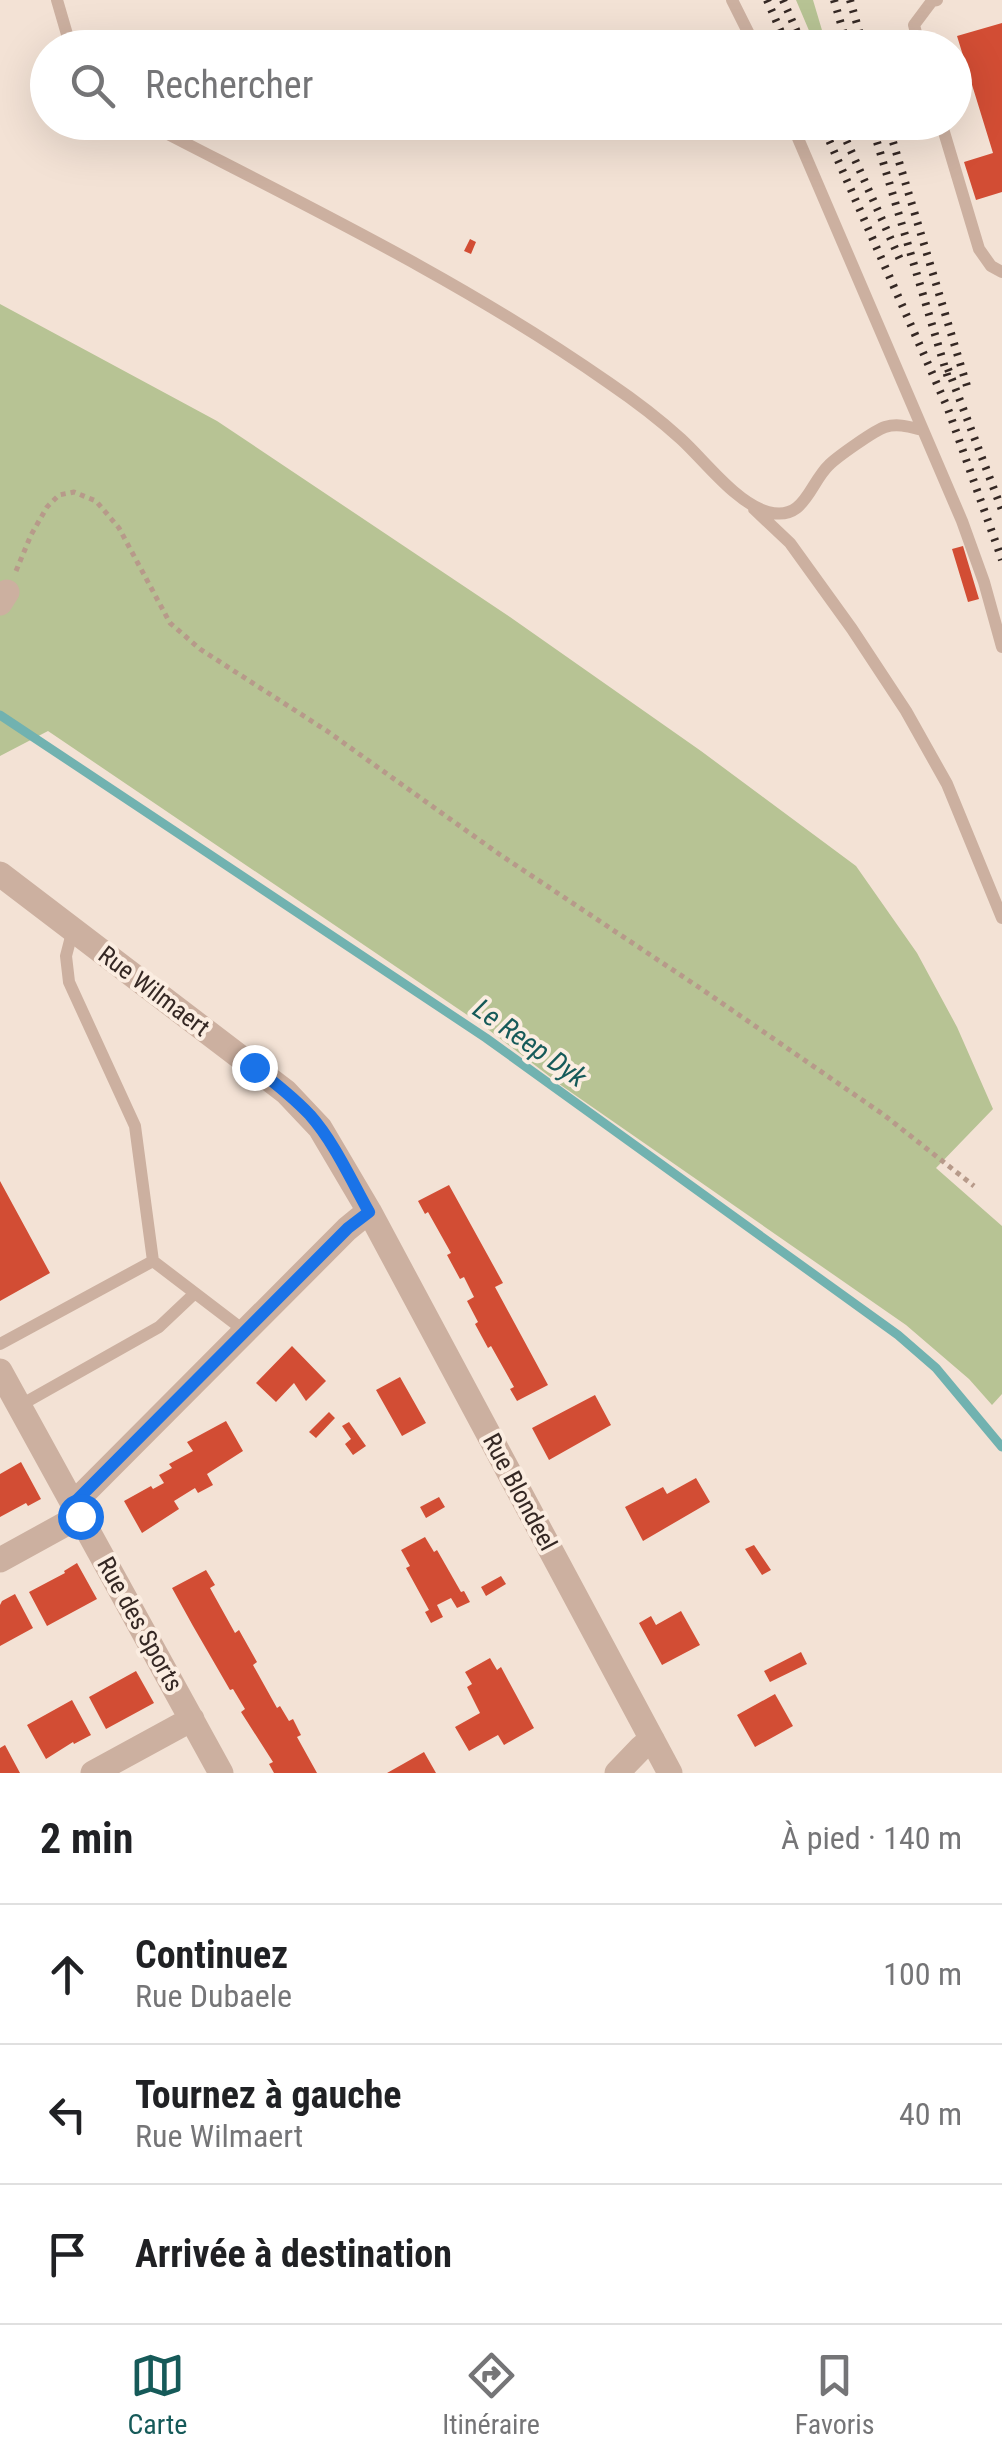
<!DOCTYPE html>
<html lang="fr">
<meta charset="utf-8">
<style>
:root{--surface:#fff;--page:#f2f2f2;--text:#202124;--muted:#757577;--line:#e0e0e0;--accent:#165a59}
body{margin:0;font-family:"Roboto Condensed",sans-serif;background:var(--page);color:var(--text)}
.stop{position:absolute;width:30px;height:30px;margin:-22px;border:8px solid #1a73e8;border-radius:50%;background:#fff}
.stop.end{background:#1a73e8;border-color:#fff;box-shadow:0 2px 10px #0008}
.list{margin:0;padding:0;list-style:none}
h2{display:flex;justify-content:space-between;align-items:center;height:130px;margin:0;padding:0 40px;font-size:42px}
h2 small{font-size:32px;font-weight:400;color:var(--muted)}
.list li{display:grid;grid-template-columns:65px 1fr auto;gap:30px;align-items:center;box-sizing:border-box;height:140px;padding:0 40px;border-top:2px solid var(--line)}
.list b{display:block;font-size:38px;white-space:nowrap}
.list p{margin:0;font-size:32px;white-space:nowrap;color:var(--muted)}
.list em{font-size:32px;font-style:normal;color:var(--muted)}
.icon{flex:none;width:55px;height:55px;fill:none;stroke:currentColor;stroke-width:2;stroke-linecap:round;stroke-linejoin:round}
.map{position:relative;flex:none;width:1002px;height:1773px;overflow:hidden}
.search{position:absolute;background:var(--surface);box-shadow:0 10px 40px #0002;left:30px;right:30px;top:30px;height:110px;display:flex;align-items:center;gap:25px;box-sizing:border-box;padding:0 35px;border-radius:55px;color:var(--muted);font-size:38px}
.sheet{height:550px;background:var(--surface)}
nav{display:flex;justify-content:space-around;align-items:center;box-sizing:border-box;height:140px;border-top:2px solid var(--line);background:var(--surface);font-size:28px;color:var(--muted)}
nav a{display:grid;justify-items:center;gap:5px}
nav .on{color:var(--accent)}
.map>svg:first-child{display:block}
.green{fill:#b7c394}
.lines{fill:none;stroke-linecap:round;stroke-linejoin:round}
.stream{stroke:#71b2b0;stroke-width:9}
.building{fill:#d24d34}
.path{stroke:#b79a8a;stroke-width:5;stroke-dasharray:5 5;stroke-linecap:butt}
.service{stroke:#ccb0a0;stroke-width:12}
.minor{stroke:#ccb0a0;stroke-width:25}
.rail{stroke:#352824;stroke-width:8;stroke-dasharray:2.5 8;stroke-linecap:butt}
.route{stroke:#1a73e8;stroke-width:12}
.labels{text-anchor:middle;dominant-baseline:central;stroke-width:8;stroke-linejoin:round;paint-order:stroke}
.street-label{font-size:25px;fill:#352824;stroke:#fbede1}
.water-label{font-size:28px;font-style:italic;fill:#165a59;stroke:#fbede1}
</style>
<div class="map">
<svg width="1002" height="1773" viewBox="0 0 1002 1773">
<rect width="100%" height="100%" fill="#f3e2d5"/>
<path class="green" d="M796,0H813L827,47H816Z
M0,304L217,421L510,617L701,751L856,866L917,953L957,1027L993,1109L936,1168L1002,1226V1394L992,1405L969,1379L906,1325L562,1086L485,1027L48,731L0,756Z"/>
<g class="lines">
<path class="stream" d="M0,715L486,1038L898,1335L936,1368L1002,1447"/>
</g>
<path class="building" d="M1002,23V192L976,200L964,162L993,153L957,36Z
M470,239L476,242L471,254L464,251Z
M963,546L979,599L968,602L952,549Z
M0,1181L50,1273L0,1301Z
M449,1185L503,1283L495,1287L548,1385L517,1401L510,1389L514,1387L491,1346L488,1348L475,1324L478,1322L467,1301L474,1297L464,1277L460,1279L447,1255L451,1253L428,1212L425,1214L418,1201Z
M292,1346L326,1381L306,1401L294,1383L276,1402L256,1383Z
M400,1377L426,1423L402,1436L376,1390Z
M595,1395L611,1425L549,1460L532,1428Z
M329,1412L335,1418L316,1438L309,1432Z
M226,1421L243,1451L207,1474L213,1485L198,1493L195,1488L174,1501L179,1509L142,1533L124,1501L151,1486L153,1489L164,1483L159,1475L172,1468L169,1464L193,1451L187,1442Z
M349,1422L366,1446L353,1455L345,1444L351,1439L342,1426Z
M21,1462L41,1499L28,1506L26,1503L0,1517V1474Z
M696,1478L710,1502L643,1541L625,1507L663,1487L667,1494Z
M439,1497L445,1507L426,1518L420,1507Z
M425,1537L434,1552L437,1550L461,1592L464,1591L470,1602L457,1608L451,1598L437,1605L443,1617L431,1623L425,1612L429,1610L406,1568L410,1566L401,1550Z
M754,1545L771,1570L762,1575L745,1549Z
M77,1563L97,1599L47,1626L29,1592L65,1573L64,1571Z
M206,1570L215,1585L210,1588L235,1633L239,1630L257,1662L253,1665L277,1708L280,1706L289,1721L293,1719L301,1735L297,1737L317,1773H274L269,1764L273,1762L241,1712L245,1709L233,1689L230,1690L193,1626L172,1588Z
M501,1576L506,1584L486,1596L481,1587Z
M15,1594L33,1628L0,1646V1605L2,1601Z
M681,1611L700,1645L662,1665L639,1623L651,1616L656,1625Z
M801,1652L807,1664L770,1682L764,1671Z
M490,1658L497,1670L501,1667L534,1728L504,1745L498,1735L469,1751L455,1727L480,1713L467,1687L472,1684L465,1672Z
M136,1671L154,1703L106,1729L89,1697Z
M775,1694L793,1726L755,1747L737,1715Z
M72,1700L91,1735L74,1744L73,1742L46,1759L27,1725Z
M5,1745L20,1773H0V1748Z
M424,1752L436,1773H387L403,1764Z"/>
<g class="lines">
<path class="path" d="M16,571L31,535L47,507L59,495L74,492L96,501L119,528L170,623L200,649L327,731L499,854L700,988L884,1115L974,1186"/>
<path class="service" d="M57,0L71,48
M732,0L756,48
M920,48L914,25L932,1L937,0
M150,122L158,129C311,208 468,284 609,383C634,400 659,419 681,439C705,461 736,503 768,512C805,522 809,484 829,465C837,457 875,430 885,427C898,423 910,427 922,430
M791,122L962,521L984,582L1002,647
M941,122L979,249L991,266L1002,272
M754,509L790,543L852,629L906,711L947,784L1002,918
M153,1261L246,1332
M0,1344L153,1261L135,1126L69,982L66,956L73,929
M19,1406L159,1327L195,1293"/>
<path class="minor" d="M0,603L7,592
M0,874L286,1092L320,1128L369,1211L670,1773
M0,1371L221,1773
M73,1504L347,1229L369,1211
M0,1560L80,1516
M93,1773L192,1719
M617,1773L641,1748L652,1739"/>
<path class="rail" d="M767,0L788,48
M783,0L804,48
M834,0L848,48
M850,0L864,48
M821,122L948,409L1002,560
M838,122L902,264
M871,122L949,381
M887,122L967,386
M948,369L1002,510"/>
</g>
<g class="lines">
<path class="route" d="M80,1516L73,1504L348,1228L369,1212C351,1180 334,1142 310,1115C293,1097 274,1082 254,1067"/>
</g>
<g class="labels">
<g class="street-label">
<text transform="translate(154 991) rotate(37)">Rue Wilmaert</text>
<text transform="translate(520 1492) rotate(62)">Rue Blondeel</text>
<text transform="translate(140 1624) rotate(61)">Rue des Sports</text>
</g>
<g class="water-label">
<text transform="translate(530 1043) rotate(35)">Le Reep Dyk</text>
</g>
</g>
</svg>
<div class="stop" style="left:80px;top:1516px"></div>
<div class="stop end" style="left:254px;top:1067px"></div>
<div class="search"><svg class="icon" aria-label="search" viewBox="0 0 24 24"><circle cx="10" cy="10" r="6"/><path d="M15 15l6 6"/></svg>Rechercher</div>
</div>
<section class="sheet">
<h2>2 min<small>À pied · 140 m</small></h2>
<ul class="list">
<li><svg class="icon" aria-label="ahead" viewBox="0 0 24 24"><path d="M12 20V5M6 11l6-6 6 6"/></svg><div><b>Continuez</b><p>Rue Dubaele</p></div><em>100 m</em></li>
<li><svg class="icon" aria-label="left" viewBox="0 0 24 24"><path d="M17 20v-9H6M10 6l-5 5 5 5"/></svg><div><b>Tournez à gauche</b><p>Rue Wilmaert</p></div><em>40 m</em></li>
<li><svg class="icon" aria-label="arrive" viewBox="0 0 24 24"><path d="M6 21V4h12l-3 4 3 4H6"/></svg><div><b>Arrivée à destination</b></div></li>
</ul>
</section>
<nav>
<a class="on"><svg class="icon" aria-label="map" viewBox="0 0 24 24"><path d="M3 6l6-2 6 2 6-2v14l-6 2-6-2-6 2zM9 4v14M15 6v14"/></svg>Carte</a>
<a><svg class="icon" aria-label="directions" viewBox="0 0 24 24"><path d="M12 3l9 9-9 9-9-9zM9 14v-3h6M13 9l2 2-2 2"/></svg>Itinéraire</a>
<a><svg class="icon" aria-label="saved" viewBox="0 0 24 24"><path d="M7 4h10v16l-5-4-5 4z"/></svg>Favoris</a>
</nav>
